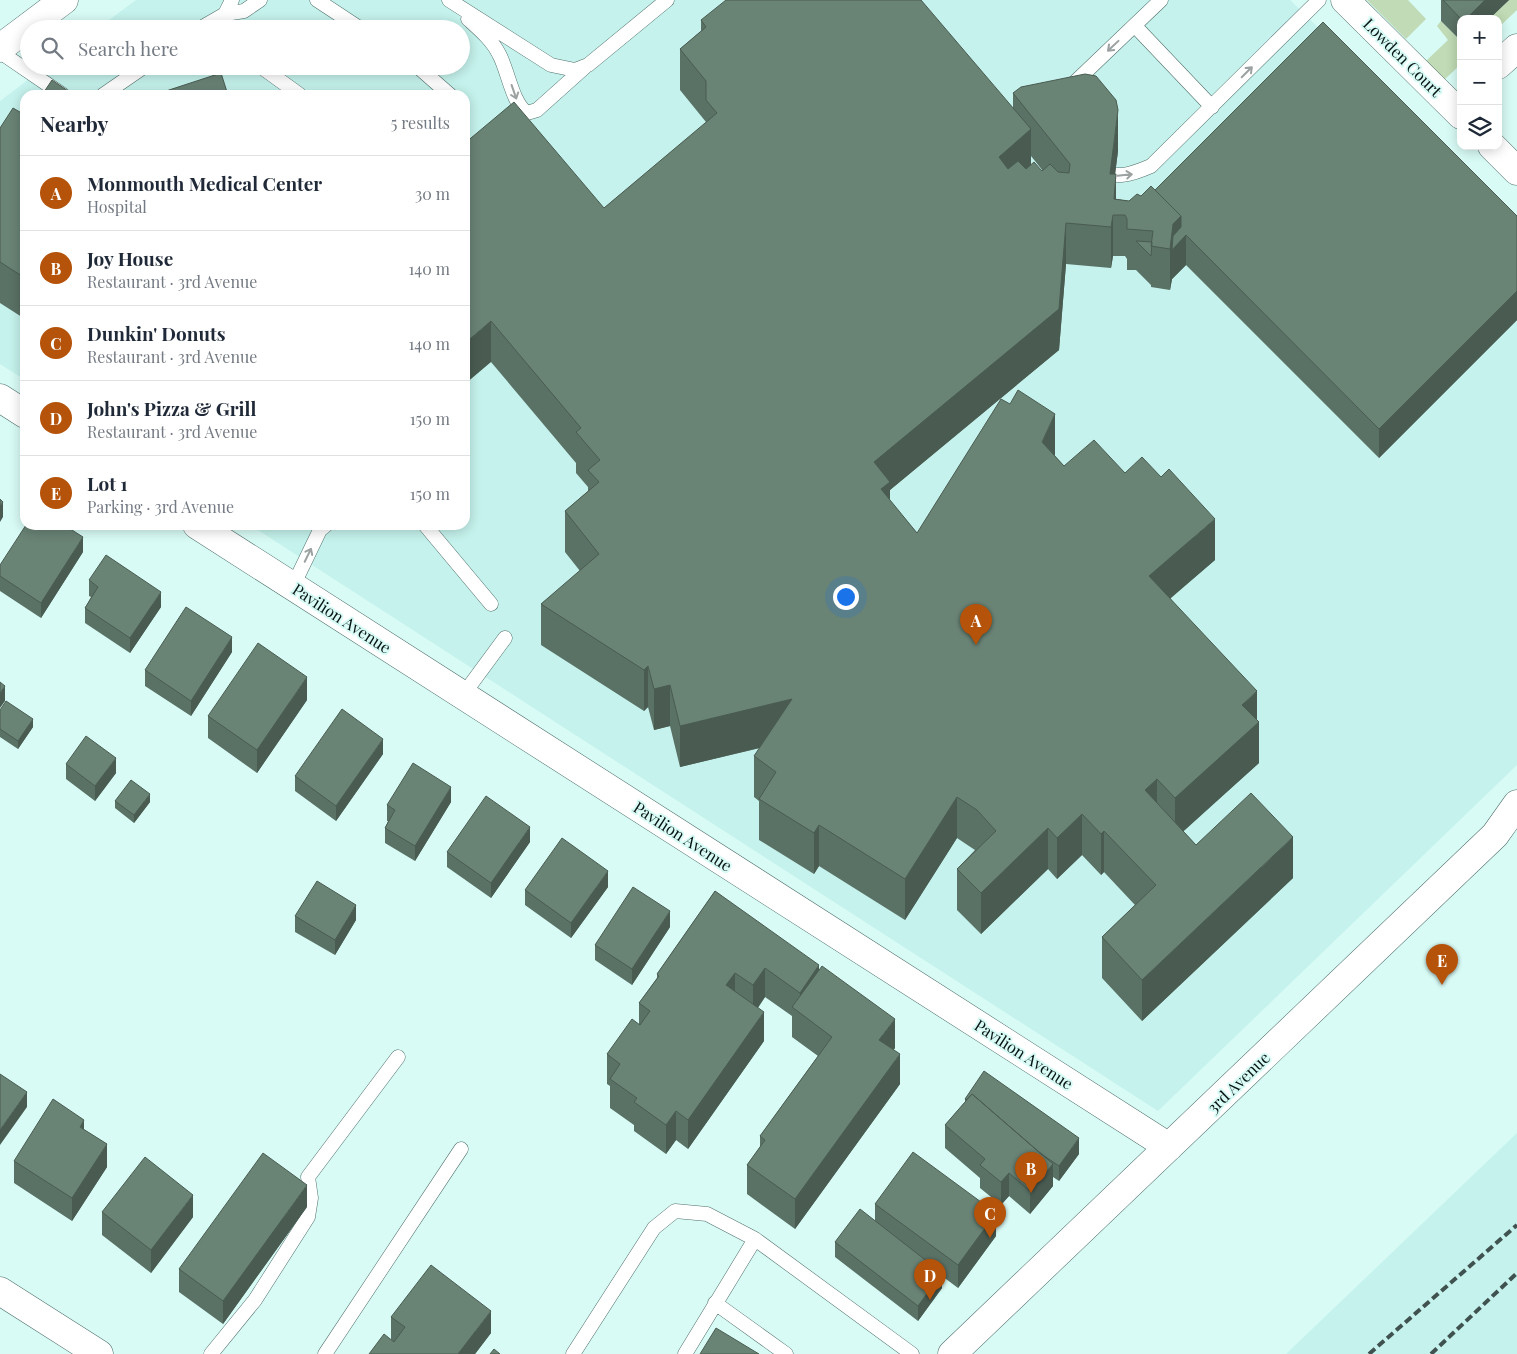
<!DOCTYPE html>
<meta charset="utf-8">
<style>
:root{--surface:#fff;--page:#f2f2f3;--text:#1f2937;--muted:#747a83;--line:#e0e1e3;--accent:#b45309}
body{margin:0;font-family:"Playfair Display",serif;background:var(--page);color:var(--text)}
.controls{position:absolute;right:15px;top:15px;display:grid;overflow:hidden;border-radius:10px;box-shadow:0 2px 12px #0003}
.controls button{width:45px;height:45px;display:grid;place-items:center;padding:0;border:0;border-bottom:1px solid var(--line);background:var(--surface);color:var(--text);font:25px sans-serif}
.you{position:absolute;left:845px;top:596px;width:18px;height:18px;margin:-12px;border:4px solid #fff;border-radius:50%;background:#1a73e8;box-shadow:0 0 0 8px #1a73e833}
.badge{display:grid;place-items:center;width:32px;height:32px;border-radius:50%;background:var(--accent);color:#fff;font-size:16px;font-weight:700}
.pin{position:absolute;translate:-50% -41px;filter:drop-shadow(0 1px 2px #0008)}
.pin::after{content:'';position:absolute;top:26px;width:18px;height:15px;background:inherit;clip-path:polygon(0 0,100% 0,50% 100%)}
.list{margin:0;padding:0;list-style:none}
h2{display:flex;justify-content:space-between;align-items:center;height:65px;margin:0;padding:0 20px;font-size:21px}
h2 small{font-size:16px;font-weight:400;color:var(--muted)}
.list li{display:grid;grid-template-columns:32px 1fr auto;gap:15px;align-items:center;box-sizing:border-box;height:75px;padding:0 20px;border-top:1px solid var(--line)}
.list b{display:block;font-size:19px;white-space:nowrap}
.list p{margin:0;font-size:16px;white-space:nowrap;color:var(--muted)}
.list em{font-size:16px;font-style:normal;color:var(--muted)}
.icon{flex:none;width:28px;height:28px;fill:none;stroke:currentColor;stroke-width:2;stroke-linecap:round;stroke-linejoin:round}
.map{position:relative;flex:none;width:1517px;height:1354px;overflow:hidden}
.search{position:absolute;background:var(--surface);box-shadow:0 2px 12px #0003;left:20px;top:20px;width:450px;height:55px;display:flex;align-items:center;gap:12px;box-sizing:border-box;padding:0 18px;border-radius:28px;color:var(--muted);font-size:19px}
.panel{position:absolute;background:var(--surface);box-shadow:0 2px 12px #0003;left:20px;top:90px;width:450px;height:440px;border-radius:15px}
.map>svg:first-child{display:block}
.built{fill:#c5f2ec}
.green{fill:#c0dbb5}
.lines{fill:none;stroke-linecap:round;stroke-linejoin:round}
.service-casing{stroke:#51706c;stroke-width:15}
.minor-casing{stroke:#51706c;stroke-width:29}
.tertiary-casing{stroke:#51706c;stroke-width:29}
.service{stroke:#fff;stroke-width:14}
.minor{stroke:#fff;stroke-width:28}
.tertiary{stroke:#fff;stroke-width:28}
.rail{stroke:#405250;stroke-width:4;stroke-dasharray:8 4;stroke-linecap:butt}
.wall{fill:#5a7165;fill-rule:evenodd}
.shaded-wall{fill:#4a5c52}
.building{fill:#698375;stroke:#4a5c52}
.oneway{stroke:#9ca1a1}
.labels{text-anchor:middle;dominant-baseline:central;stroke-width:4;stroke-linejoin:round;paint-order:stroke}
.street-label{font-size:16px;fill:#081413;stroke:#d8fbf6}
</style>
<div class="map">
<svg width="1517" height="1354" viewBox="0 0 1517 1354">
<rect width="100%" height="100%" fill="#d8fbf6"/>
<path class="built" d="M136,0H1290L1517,222V765L1158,1111L250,525H465V95H25V380L0,364V101L46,66H461V29H97Z
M1517,1133V1354H1286Z"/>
<path class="green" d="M1367,0H1408L1426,19L1406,39Z
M1509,0H1517V10L1498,28V19H1489Z
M1441,21L1461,41V64L1444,80L1426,61L1448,40L1437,26Z"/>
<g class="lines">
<g class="service-casing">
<path id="service" d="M317,0L361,29
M449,0L551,65L575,70L588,65L667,0
M225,14L232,0
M468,19C479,29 492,40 499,54C508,70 512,103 527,113L537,110L585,67
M1135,26L1212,107
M199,29L225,14L244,11L260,0
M0,52L63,95
M260,66L300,95
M417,66L450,95
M1071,86L1161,0
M103,95L145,66
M1097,172C1120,178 1130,175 1151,166L1319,0
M425,525L491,604
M293,586L320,530L326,525
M463,695L505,638
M715,1303L786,1354
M211,1354L255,1300L308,1217L311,1198L308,1177L398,1057
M325,1354L461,1149
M573,1354L654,1228L675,1211L707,1214L755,1239
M685,1354L755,1239L912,1354"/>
</g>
<g class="minor-casing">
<path id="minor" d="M1345,0L1461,115
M1498,65L1517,48
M1492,146L1517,171
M0,398L25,414
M197,525L1169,1147
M0,1291L99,1354
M952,1354L1495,835L1517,804"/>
</g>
<g class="tertiary-casing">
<path id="tertiary" d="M0,48L64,0"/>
</g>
<use href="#service" class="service"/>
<use href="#minor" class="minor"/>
<use href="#tertiary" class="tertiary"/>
<path class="rail" d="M1369,1354L1517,1225
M1431,1354L1517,1273"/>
</g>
<path class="wall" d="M1441,0H1509L1489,19H1461V41L1441,21Z
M701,20L1013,108V93L1118,151L1115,174L1116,199L1129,201L1155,190L1517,216V320L1379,458L1186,265L1172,279L1170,290L1151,287V285L1136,270H1127V259L1125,256H1113L1111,268L1066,264L1059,350L890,490V501L917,533L1055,455V456L1064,466L1125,473L1215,560L1170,598L1257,720L1259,763L1183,831L1196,845L1293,878L1142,1021L1102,978V937L1135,905L1104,872L1101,875L1082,855L1057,879L1048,869L981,934L957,910V869L975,850L957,838L905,920L819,866L814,874L759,840V801L754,797V756L760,748L680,767L670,726L654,730L648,707L644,711L541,645V604L580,571L565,552V511L588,491V487L576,473V463L491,362L465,143L604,208L706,123V122L680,90V49L701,31ZM1031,156L1043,171H1042L1031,164Z
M25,115V319L0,303V128Z
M83,552L41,618L0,591V565Z
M89,580L161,607L130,653L85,623V608L91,597L89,596Z
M232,652L191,716L145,686V670Z
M307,700L257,773L208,738V716Z
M0,710L33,727L18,749L0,737Z
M383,754L336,821L295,791V776Z
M66,764L116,773L95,801L66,779Z
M115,801L150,802L134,823L115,808Z
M451,802L415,861L385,843V828L388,821H387V805Z
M530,842L491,898L447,867V852Z
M608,887L571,938L525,905V890Z
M715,891L819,970L895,1048L893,1050L900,1084L795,1229L747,1194V1165L760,1147V1136L818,1056L792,1037V1016L765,997L758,1008L764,1041L688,1149L676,1140L666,1154L634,1131V1125L610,1108V1086L607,1084V1054L639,1024V1003L657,978V974Z
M295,916L356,920L335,955L295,932Z
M670,927L632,985L595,960V945Z
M965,1099L1079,1154L1059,1181L1053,1177V1186L1030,1214L1009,1196L1001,1205L980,1188V1178L945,1148V1125L965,1102Z
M84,1130L107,1167L72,1221L14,1183V1161Z
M875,1204L996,1236L958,1288L942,1276V1288L918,1321L835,1257V1242L875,1221Z
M307,1207L223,1324L179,1292V1269Z
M102,1212L193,1217L151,1273L102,1235Z
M391,1317L491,1333L475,1354H369L394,1342L391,1340Z"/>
<path class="shaded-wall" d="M1485,0H1509L1489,19H1466Z
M1118,110V151L1110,215V174Z
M1031,129V170L999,198V157Z
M1116,174V215L1114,199Z
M1113,215V256L1111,268V227Z
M1181,216L1186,235V265L1172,279L1170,290V249L1173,224Z
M1066,223V264L1059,350L890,490V523L874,503V462Z
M1517,291V320L1379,458V429Z
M491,321V362L465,384V343Z
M1055,414V455L1042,483V442Z
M3,502V517L0,522V506Z
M1215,519V560L1149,617V576Z
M83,537V552L41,618V603Z
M161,592V607L130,653V638Z
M232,637V652L191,716V701Z
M648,666V707L644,711V670Z
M307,677V700L257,773V750Z
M670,685V726L654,730V689Z
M5,686V701L0,708V693Z
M1257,691V723L1259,722V763L1175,839V798L1242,705Z
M792,699V740L680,767V726Z
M33,719V727L18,749V741Z
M383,739V754L336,821V806Z
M116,758V773L95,801V786Z
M1157,779V820L1145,790Z
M451,787V802L415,861V846Z
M150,794V802L134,823V815Z
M957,797V838L905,920V879Z
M1082,814V855L1057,879V838Z
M819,825V866L814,874V833Z
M530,827V842L491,898V883Z
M1048,828V869L981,934V893Z
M1104,831V872L1101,875V834Z
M1293,837V878L1142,1021V980Z
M608,871V887L571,938V923Z
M356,905V920L335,955V940Z
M670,911V927L632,985V969Z
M819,965V994L800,1013V993Z
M765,968V997L753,1014V985Z
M735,973V1002L726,985Z
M764,1012V1041L688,1149V1120Z
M895,1019V1048L879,1069V1040Z
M900,1054V1084L795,1229V1199Z
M27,1092V1107L0,1145V1130Z
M676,1111V1140L666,1154V1125Z
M84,1120V1143L80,1127Z
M1079,1138V1154L1059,1181V1166Z
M107,1144V1167L72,1221V1198Z
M1053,1164V1186L1030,1214V1191Z
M1009,1173V1196L1001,1205V1182Z
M307,1185V1207L223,1324V1301Z
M193,1195V1217L151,1273V1250Z
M996,1213V1236L958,1288V1265Z
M942,1273V1288L918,1321V1306Z
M491,1311V1333L475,1354H458Z"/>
<path class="building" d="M726,0H921L1031,129L999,157L1008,169L1018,161L1026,169L1034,162L1042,171L1050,164L1058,172L1069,173L1070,164L1013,93L1021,87L1085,74L1096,76L1116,100L1118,110L1110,174H1116L1114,199L1129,201L1137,194L1141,196L1151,186L1181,216L1173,224L1170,249L1151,246L1153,231L1127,229V219L1125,215H1113L1111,227L1066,223L1059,309L874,462L890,482L881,489L917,533L1001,399L1010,404L1018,390L1055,414L1042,442L1064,466L1094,440L1125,473L1142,457L1161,477L1169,469L1215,519L1149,576L1257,691L1242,705L1259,722L1175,798L1157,779L1145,790L1196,845L1251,793L1293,837L1142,980L1102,937L1156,885L1104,831L1101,834L1082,814L1057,838L1048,828L981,893L957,869L996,831L977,810L957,797L905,879L819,825L814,833L759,799L776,772L754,756L792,699L680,726L670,685L654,689L648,666L644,670L541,604L599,554L565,511L599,482L588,470L600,460L576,432L581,428L491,321L465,343V143L514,102L604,208L717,113L706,100V81L680,49L706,27L701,20Z
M1443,0H1485L1466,19H1461Z
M1323,22L1517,216V291L1379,429L1186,235L1172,250L1173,236L1181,227V216L1155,190Z
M221,73L228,95H167L166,91Z
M52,80L71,93L72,95H42Z
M13,108L25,115V278L0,262V128Z
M1136,241L1152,242L1151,256Z
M0,499L3,502L0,506Z
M26,525H64L83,537L41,603L0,576V565Z
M106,555L161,592L130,638L85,608L98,587L89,580Z
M186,607L232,637L191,701L145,670Z
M258,643L307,677L257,750L208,716Z
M0,682L5,686L0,693Z
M6,701L33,719L18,741L0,729V710Z
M342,709L383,739L336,806L295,776Z
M86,736L116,758L95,786L66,764Z
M413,763L451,787L415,846L385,828L395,810L387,805Z
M131,780L150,794L134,815L115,801Z
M486,796L530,827L491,883L447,852Z
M562,838L608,871L571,923L525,890Z
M317,881L356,905L335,940L295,916Z
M633,887L670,911L632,969L595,945Z
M715,891L819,965L800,993L765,968L753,985L735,973L726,985L764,1012L688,1120L676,1111L666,1125L634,1102L637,1098L610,1079L620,1064L607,1054L632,1019L640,1025L650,1011L639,1003L659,976L657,974Z
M822,966L895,1019L879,1040L900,1054L795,1199L747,1165L765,1140L760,1136L832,1037L792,1007Z
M984,1071L1079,1138L1059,1166L1040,1153L972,1094L966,1100L965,1099Z
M0,1074L27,1092L0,1130Z
M972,1094L1053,1164L1030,1191L1009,1173L1001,1182L980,1165L985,1159L945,1125Z
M53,1099L84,1120L80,1127L107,1144L72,1198L14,1161Z
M913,1152L996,1213L958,1265L875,1204Z
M263,1153L307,1185L223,1301L179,1269Z
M145,1157L193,1195L151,1250L102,1212Z
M860,1209L942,1273L918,1306L835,1242Z
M431,1265L491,1311L458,1354H369L384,1334L394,1342L405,1327L391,1317Z
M716,1328L759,1354H700Z
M494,1349L500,1354H490Z"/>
<defs><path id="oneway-shaft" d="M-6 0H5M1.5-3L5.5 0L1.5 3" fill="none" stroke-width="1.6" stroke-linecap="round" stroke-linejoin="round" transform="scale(1.25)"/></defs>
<g class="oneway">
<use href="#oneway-shaft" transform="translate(1113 46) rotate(137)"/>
<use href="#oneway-shaft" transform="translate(1247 72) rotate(-45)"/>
<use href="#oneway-shaft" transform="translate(514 92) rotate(71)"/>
<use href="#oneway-shaft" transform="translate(1125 175) rotate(-6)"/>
<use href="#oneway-shaft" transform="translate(308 555) rotate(-64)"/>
</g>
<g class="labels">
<g class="street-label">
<text transform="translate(1403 57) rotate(45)">Lowden Court</text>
<text transform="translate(342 618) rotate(33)">Pavilion Avenue</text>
<text transform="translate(683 836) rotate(33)">Pavilion Avenue</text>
<text transform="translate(1024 1054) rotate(33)">Pavilion Avenue</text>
<text transform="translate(1238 1082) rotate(-44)">3rd Avenue</text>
</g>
</g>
</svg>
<div class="controls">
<button>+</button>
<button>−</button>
<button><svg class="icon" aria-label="layers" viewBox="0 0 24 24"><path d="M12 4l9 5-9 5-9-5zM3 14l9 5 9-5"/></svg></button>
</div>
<div class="you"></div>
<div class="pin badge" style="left:976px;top:645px">A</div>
<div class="pin badge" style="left:1031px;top:1193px">B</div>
<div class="pin badge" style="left:990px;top:1238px">C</div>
<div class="pin badge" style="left:930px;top:1300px">D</div>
<div class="pin badge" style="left:1442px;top:985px">E</div>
<div class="search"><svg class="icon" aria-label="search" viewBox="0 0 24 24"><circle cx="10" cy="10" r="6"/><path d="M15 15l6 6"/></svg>Search here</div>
<section class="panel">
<h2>Nearby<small>5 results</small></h2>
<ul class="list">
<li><span class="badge">A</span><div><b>Monmouth Medical Center</b><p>Hospital</p></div><em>30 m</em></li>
<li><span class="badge">B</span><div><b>Joy House</b><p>Restaurant · 3rd Avenue</p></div><em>140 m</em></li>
<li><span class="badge">C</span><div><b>Dunkin' Donuts</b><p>Restaurant · 3rd Avenue</p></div><em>140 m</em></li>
<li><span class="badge">D</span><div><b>John's Pizza &amp; Grill</b><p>Restaurant · 3rd Avenue</p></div><em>150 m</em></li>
<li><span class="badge">E</span><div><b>Lot 1</b><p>Parking · 3rd Avenue</p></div><em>150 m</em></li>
</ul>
</section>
</div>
